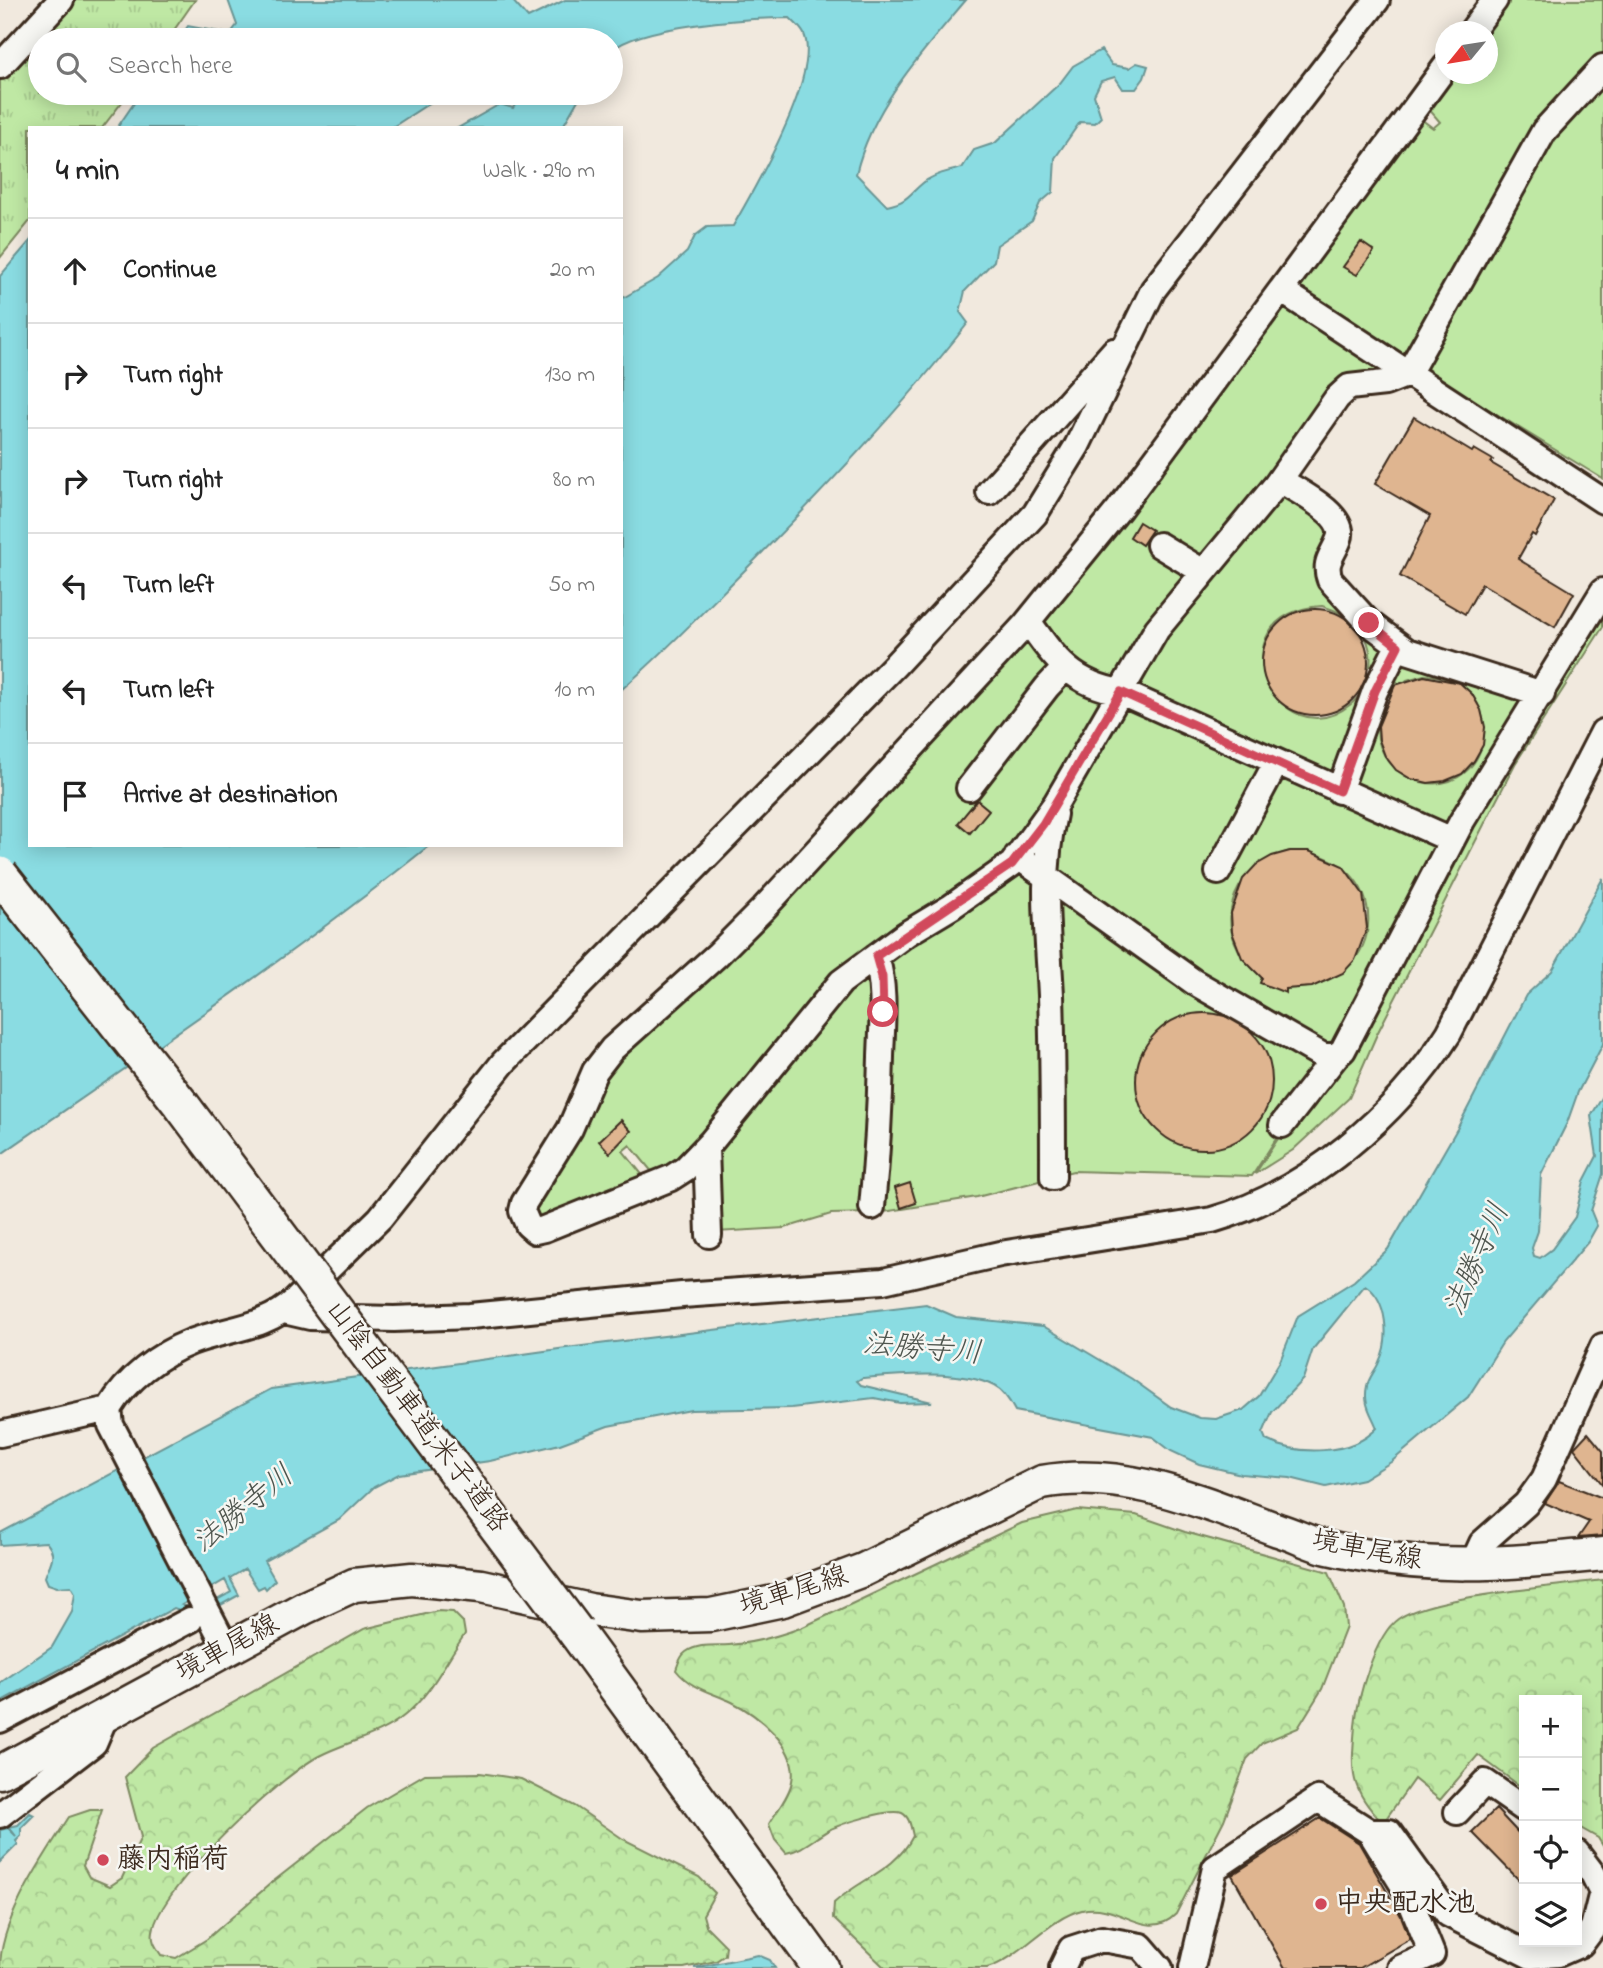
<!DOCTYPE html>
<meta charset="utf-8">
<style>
:root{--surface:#fff;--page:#f6f6f6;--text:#222;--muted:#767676;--line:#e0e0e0}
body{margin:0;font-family:"Indie Flower","Klee One",sans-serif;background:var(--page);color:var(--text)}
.controls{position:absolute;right:21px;bottom:21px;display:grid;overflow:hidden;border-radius:0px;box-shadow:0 4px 18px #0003}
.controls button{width:63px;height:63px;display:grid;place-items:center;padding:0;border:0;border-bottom:2px solid var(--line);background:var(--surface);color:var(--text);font:35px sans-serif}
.compass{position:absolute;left:1435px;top:21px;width:63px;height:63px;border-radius:50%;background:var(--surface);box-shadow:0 4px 18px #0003;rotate:240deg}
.stop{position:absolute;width:21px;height:21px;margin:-16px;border:5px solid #d1495b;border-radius:50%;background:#fff}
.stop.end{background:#d1495b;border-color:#fff;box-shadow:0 2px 7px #0008}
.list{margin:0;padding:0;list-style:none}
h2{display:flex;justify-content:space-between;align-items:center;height:91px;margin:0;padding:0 28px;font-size:30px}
h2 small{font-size:23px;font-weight:400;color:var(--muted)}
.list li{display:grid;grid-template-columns:46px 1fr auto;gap:21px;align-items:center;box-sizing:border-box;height:105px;padding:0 28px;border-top:2px solid var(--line)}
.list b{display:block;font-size:26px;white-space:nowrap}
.list em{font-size:23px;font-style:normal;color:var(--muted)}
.icon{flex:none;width:38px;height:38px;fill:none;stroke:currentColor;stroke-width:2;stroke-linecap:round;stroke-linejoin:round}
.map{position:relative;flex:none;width:1603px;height:1968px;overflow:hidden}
.search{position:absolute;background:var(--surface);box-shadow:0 4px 18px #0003;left:28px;top:28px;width:595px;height:77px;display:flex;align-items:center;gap:18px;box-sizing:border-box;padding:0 24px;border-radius:38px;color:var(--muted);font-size:26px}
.panel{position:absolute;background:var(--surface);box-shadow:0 4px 18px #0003;left:28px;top:126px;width:595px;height:721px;border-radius:0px}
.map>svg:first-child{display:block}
.green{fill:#bfe8a4;stroke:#7d8961;stroke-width:2;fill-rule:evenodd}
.forest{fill:url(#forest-crowns);stroke:#7d8961;stroke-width:2}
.park{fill:url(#park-tufts);stroke:#7d8961;stroke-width:2}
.water{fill:#8adce2;stroke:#6a9594;stroke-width:2;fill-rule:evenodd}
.building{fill:#dfb590;stroke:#3b2a1e;stroke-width:2}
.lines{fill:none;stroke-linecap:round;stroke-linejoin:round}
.minor-casing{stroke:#3b2a1e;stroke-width:30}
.major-casing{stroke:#3b2a1e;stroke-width:37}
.highway-casing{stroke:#3b2a1e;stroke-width:40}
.minor{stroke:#f6f6f2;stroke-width:24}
.major{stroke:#f6f6f2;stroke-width:32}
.highway{stroke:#f6f6f2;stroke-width:35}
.highway-bridge-casing{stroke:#3b2a1e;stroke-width:40;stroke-linecap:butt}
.highway-bridge{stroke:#f6f6f2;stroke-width:35}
.route{stroke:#d1495b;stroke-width:9}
.poi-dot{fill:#d1495b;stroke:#f6f6f2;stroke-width:2.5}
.labels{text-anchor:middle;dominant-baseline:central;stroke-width:5;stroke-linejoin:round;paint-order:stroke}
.street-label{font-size:28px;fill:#3b2a1e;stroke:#f6f6f2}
.poi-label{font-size:28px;font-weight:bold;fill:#3b2a1e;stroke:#f6f6f2;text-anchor:start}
.water-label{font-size:30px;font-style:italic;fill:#4f564f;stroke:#f6f6f2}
</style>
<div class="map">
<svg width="1603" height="1968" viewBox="0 0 1603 1968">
<defs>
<pattern id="forest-crowns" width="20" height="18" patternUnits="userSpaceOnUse" patternTransform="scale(1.75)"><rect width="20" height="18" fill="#bfe8a4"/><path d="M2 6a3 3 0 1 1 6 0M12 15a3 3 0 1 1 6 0" fill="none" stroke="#a5c78d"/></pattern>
<pattern id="park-tufts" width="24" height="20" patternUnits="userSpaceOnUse" patternTransform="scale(1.75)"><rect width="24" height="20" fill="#bfe8a4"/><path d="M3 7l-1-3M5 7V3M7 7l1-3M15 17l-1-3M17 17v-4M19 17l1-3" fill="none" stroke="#a5c78d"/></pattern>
</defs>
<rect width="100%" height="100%" fill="#f1e9de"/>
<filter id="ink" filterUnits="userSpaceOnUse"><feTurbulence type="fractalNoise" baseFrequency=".0143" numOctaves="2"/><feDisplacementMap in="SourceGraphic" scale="14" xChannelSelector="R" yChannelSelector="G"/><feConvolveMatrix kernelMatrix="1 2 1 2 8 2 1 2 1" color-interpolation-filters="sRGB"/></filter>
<g filter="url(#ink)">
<path class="green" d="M1499,0H1603V57L1403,355L1291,282L1418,117L1433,128L1440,122L1427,107L1446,74H1488V32L1475,31Z
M1603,77V479L1423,369L1554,133Z
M1284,301L1386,367L1363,375L1190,572L1123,680L1101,685L1038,629L1040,611Z
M1280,490L1332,519L1324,557L1389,645L1341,778L1135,693L1160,632ZM1322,606C1350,614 1374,633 1370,666L1375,668C1369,680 1362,695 1351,704C1278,763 1209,614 1322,606Z
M1603,602V627L1515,764L1377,1034L1349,1098L1293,1150L1255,1174L1285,1128Z
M1024,636L1059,680L1106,694L1019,850L905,930L687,1163L653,1173L630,1145L623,1151L644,1177L539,1226L530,1201L602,1068Z
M1412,657L1513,689L1523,694L1530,702L1461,820L1451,828L1439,831L1351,791L1347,783C1352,753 1381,665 1412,657ZM1424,675C1515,679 1493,798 1421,782C1408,779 1398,773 1390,763C1375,745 1374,724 1384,703L1380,701L1397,682L1399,685L1385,698L1407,680Z
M1119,704L1277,774L1439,838L1368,1000L1327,1052L1055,879L1056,824ZM1290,851C1395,852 1395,989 1286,988V991L1261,982L1262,977C1208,935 1227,867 1290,851Z
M1015,868L1041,881L1043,1180L977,1197L877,1213L889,964L893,954Z
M1053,890L1320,1057L1283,1128L1252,1176L1073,1171L1058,1175Z
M873,971L870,1213L831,1214L785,1228L716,1232L715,1143L812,1023Z"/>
<path class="forest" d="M1077,1510L1136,1515L1185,1532L1329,1572L1344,1607L1346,1627L1322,1689L1298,1728L1262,1743L1247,1759L1224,1820L1176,1914C1146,1944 1120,1901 1082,1910C1048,1918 1020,1959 987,1968C969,1968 907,1968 885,1968L833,1918L834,1903C861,1878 895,1871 913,1836C911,1828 910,1817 902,1813C891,1808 840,1824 829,1830C814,1838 803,1850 786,1853L775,1840L769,1824C776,1812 790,1795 792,1781C799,1748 758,1715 732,1702C711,1692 691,1689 676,1670C678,1664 680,1656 686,1652C699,1643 715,1646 729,1645C754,1643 779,1636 803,1627L1022,1523Z
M1603,1580V1846L1598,1838L1577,1826V1700H1524V1789L1478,1755L1440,1800L1414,1779L1383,1823C1349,1789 1351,1772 1355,1726C1357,1700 1375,1635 1398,1619C1430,1596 1559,1586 1603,1580Z
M438,1611L453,1612L463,1622L465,1634C445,1662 432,1693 405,1715C380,1736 348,1741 319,1756C278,1778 161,1886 153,1931C151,1941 156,1947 161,1955L176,1958L207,1939L270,1884L367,1808L425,1774L480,1773L521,1779L575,1806L623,1839L699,1877L715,1893L703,1915L706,1926L726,1946L725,1955L716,1961L684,1968H0C0,1919 43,1858 69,1817L90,1810H102L83,1866L89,1877L110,1886L122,1878L141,1837L125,1777L153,1748L364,1629Z"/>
<path class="park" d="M55,0H195L167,40H40V93H129L102,128H30V221L0,258V58Z"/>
<path class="water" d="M228,0H512L528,18L565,0H966C922,52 872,107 856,174L887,206C909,201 908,195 924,182C935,174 949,171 962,168L974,150L995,143L1060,83L1073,66L1101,50L1112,65L1129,68L1137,63L1148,66L1144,78L1136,89H1123L1115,77L1101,81L1094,95L1101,117L1095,123L1080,122L1055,158L1053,192L1040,203L1032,221L997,245L994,261L965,291L960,312L968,323C900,410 824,490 747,568C706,609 666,651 621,690V287L623,298L658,278L687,252L695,236L707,227L733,226C754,190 821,74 804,34C802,29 794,22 790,18C750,18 639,25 611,51V40H178L188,26L230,34L237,25Z
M141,93H445L391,128H117Z
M522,93H582L562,128H458L500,104L513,108Z
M30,241V845H430C292,956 146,1054 0,1155V276Z
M1603,878V1044L1578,1092L1567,1123L1541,1175L1538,1231L1532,1248L1534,1256L1540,1258L1552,1249L1575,1217L1584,1181L1597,1156L1591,1116L1603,1096V1174L1591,1211L1597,1226L1588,1242L1503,1342L1468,1397L1391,1462L1363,1479L1326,1487L1290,1478L1241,1474L1199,1464L1171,1451L1153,1437L1015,1411C1010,1401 1004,1391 994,1386C961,1369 898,1375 862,1378L857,1381L861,1385L932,1402L900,1403L874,1398L791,1408L691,1410L608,1426L560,1444L490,1461L399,1474L374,1487L339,1520L264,1561L275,1580L266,1589L264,1586L258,1589L245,1569L230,1578L239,1595L199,1617L174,1608L0,1702V1683L52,1647L72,1612L75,1593L71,1586L57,1587L48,1584L45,1577C50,1562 58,1556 46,1542L0,1545V1533L271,1389L566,1348L926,1304L956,1317L1043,1326L1132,1379L1171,1407L1200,1418L1216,1419L1243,1410L1259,1396L1280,1361L1298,1316L1354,1281L1388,1249L1457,1129L1526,995L1552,971ZM1365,1285C1388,1300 1390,1339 1379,1362C1376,1370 1369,1377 1367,1386C1363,1404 1371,1413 1377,1428C1351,1456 1297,1455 1266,1440L1263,1433L1272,1412L1303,1379L1313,1349ZM225,1580L231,1592L199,1610L182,1605Z
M30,1813L34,1815L21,1828V1836L16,1841L18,1844L0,1862V1830L8,1828L16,1836L9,1827L18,1825Z
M758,1955L770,1960L775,1968H694Z"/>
<path class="building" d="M1361,242L1374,251L1357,275L1343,267Z
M1414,417L1472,452L1474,449L1493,460L1491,463L1554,500L1535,536L1532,534L1518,559L1574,593L1555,627L1482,584L1465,614L1400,576L1430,516L1375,484Z
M1139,522L1152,530L1142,545L1130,537Z
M1262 662a53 53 0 1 1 106 0a53 53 0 1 1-106 0Z
M1424,676L1460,683L1472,694L1481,710L1485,727L1483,745L1474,761L1462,774L1445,781L1428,783L1411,779L1396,770L1385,756L1379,740L1378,726L1395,685Z
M977,800L989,810L970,833L958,823Z
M1290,851H1309L1343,866L1363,894L1367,928L1355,960L1343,973L1312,987L1286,989V993L1260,983L1262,978L1242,958L1232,932L1231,913L1243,879L1256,865L1272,856Z
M1136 1081a68 68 0 1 1 136 0a68 68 0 1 1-136 0Z
M621,1120L631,1131L610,1153L599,1141Z
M910,1183L916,1203L901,1208L895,1188Z
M1588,1433L1603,1451V1485L1574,1448Z
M1559,1481L1603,1498V1536L1578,1538L1589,1522L1545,1503Z
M1496,1809L1524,1839V1885L1472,1832Z
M1320,1818L1359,1843L1401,1916L1410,1939L1360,1968H1285L1232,1875Z"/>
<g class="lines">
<g class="minor-casing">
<path id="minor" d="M1471,32L1495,0
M0,66L61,0
M1603,67L1544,131L1408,374L1385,383L1349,387L1337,398L1276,485L1157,629L1056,803L1012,864L951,907L906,934L841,982L711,1142L685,1169L671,1178L544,1229L535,1231L528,1225L522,1211L524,1203L570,1129L595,1071L612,1049L717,955L763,909L1024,626L1119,509L1281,290L1603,501
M1281,290L1446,66
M1280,480C1297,491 1348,515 1339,539C1333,556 1323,561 1330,580L1369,623L1407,651L1542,694
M989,492L1114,351
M1159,545L1202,571
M1028,621C1055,659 1072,684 1121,692L1452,840
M969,788L1047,687L1065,668
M1339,791L1375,691L1398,646
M1017,856L1194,982L1323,1056H1336L1343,1050L1462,821L1603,591
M1218,872L1276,763
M1282,1125L1336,1056
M706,1148L709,1235
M1053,1177C1053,1116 1053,1056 1051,995C1048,935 1040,874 1054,814
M872,1207C877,1157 880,1108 881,1057C882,1023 886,989 876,956
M284,1311L310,1317L394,1319L470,1316L682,1295L883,1281L1000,1254L1212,1220C1307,1193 1397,1115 1449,1033L1603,732
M0,1434L109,1409
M1472,1565L1482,1543L1526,1504L1544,1479L1603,1346
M227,1649L111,1425L109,1409C127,1379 158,1355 191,1342C228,1328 265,1329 296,1300L380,1218L503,1063L895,665L1035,514L1077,446L1153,290L1377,0
M0,1720L190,1620
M1457,1812L1485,1782L1524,1809
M0,1815L94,1743L106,1715
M1370,1832H1389L1448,1914L1531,1956L1558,1954L1581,1944L1593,1928L1602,1892L1593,1874L1577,1853
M1062,1968L1071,1949L1102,1939L1141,1946L1160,1968
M1192,1968L1215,1868L1318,1799L1370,1832L1407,1892L1432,1954L1400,1968"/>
</g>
<g class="major-casing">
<path id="major" d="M0,1772L304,1608L354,1585L412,1579L481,1586L590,1610L642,1617L711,1615L783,1600L863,1570L1042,1482C1125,1467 1201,1502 1278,1530C1295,1535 1311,1544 1328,1548C1428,1571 1503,1564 1603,1554"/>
</g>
<g class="highway-casing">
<path id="highway" d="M576,1632L821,1968"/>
</g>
<use href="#minor" class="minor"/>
<use href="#major" class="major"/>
<use href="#highway" class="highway"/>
<g class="highway-bridge-casing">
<path id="highway-bridge" d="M0,875L183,1107L576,1632"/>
</g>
<use href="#highway-bridge" class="highway-bridge"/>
</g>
</g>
<g class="lines" filter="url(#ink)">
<path class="route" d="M883,1012L882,977L876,956L1012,864L1043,824L1121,692L1339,791L1375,691L1398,646L1369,623"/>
</g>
<g class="poi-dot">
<circle cx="103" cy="1860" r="7"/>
<circle cx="1321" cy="1904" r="7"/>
</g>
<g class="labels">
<g class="street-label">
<text transform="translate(416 1417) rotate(53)">山陰自動車道;米子道路</text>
<text transform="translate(1367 1551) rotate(11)">境車尾線</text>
<text transform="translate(794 1592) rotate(-17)">境車尾線</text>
<text transform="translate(228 1649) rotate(-28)">境車尾線</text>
</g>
<g class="poi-label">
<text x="117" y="1860">藤内稲荷</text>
<text x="1335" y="1904">中央配水池</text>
</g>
<g class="water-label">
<text transform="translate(1478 1260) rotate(-66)">法勝寺川</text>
<text transform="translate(922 1350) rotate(5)">法勝寺川</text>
<text transform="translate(244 1510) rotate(-39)">法勝寺川</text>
</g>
</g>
</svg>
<div class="controls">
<button>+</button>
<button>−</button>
<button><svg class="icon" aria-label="locate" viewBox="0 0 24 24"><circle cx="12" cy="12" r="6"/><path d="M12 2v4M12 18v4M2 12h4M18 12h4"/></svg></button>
<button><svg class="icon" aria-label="layers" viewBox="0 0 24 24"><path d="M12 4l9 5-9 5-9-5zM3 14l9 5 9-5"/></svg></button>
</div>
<svg class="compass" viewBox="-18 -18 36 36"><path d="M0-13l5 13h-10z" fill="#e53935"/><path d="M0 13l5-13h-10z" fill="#767676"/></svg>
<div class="stop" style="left:883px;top:1012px"></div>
<div class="stop end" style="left:1369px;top:623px"></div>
<div class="search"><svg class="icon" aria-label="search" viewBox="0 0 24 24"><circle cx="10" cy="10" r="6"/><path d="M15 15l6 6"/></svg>Search here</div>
<section class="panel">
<h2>4 min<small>Walk · 290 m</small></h2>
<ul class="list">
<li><svg class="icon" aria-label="ahead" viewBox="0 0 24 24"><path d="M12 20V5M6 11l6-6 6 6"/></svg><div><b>Continue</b></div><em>20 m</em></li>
<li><svg class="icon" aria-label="right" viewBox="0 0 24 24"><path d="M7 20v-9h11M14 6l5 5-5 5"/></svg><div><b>Turn right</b></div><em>130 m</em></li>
<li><svg class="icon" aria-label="right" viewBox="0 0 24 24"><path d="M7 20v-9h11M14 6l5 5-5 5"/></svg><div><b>Turn right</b></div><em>80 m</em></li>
<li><svg class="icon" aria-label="left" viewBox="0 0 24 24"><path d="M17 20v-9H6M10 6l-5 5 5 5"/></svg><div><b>Turn left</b></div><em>50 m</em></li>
<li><svg class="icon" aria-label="left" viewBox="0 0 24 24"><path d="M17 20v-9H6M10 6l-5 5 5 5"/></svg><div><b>Turn left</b></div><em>10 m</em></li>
<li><svg class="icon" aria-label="arrive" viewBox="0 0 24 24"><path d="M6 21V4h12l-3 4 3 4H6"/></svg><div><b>Arrive at destination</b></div></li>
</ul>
</section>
</div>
